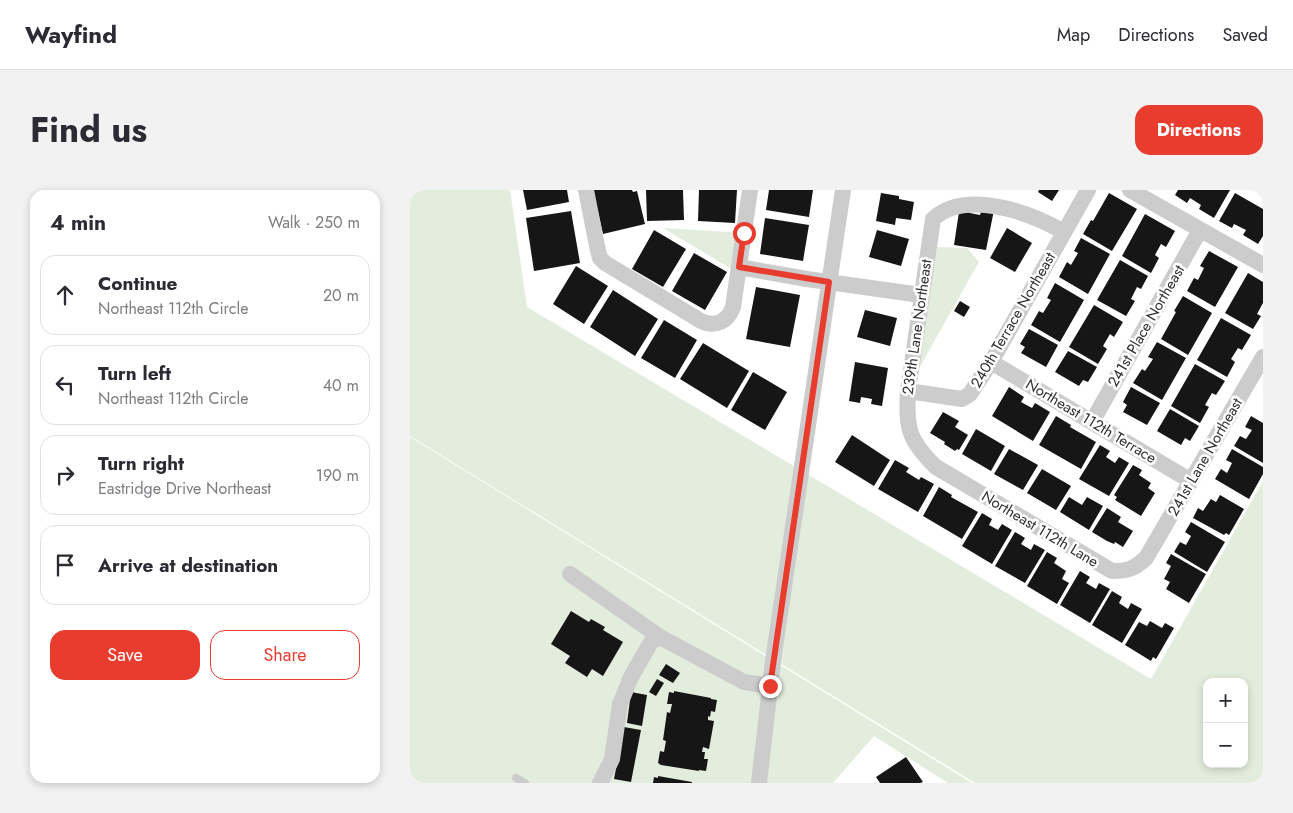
<!DOCTYPE html>
<meta charset="utf-8">
<style>
:root{--surface:#fff;--page:#f2f2f3;--text:#2b2b33;--muted:#7c7c81;--line:#e1e1e2;--accent:#e83c2f}
body{margin:0;font-family:Jost,sans-serif;background:var(--page);color:var(--text)}
.controls{position:absolute;right:15px;bottom:15px;display:grid;overflow:hidden;border-radius:10px;box-shadow:0 2px 8px #0003}
.controls button{width:45px;height:45px;display:grid;place-items:center;padding:0;border:0;border-bottom:1px solid var(--line);background:var(--surface);color:var(--text);font:25px sans-serif}
.stop{position:absolute;width:15px;height:15px;margin:-11px;border:4px solid #e83c2f;border-radius:50%;background:#fff}
.stop.end{background:#e83c2f;border-color:#fff;box-shadow:0 1px 5px #0008}
.list{margin:0;padding:0;list-style:none}
h2{display:flex;justify-content:space-between;align-items:center;height:65px;margin:0;padding:0 20px;font-size:21px}
h2 small{font-size:16px;font-weight:400;color:var(--muted)}
.list li{display:grid;grid-template-columns:32px 1fr auto;gap:15px;align-items:center;box-sizing:border-box;height:80px;margin:0 10px 10px;padding:0 10px;border:1px solid var(--line);border-radius:15px}
.list b{display:block;font-size:19px;white-space:nowrap}
.list p{margin:0;font-size:16px;white-space:nowrap;color:var(--muted)}
.list em{font-size:16px;font-style:normal;color:var(--muted)}
.actions{display:flex;gap:10px;padding:15px 20px}
.actions a{flex:1;padding:11px 0;border:1px solid var(--accent);border-radius:15px;text-align:center;font-size:18px;color:var(--accent)}
.actions .main{background:var(--accent);color:#fff}
.icon{flex:none;width:28px;height:28px;fill:none;stroke:currentColor;stroke-width:2;stroke-linecap:round;stroke-linejoin:round}
.map{position:relative;flex:none;width:853px;height:593px;overflow:hidden;border-radius:15px}
header{display:flex;align-items:center;gap:30px;box-sizing:border-box;height:70px;padding:0 25px;background:var(--surface);border-bottom:1px solid var(--line)}
header strong{font-size:24px}
nav{display:flex;gap:28px;margin-inline-start:auto;font-size:18px}
.intro{display:flex;align-items:center;justify-content:space-between;box-sizing:border-box;height:120px;padding:0 30px}
h1{margin:0;font-size:35px}
.button{padding:12px 22px;border-radius:15px;background:var(--accent);color:#fff;font-size:18px;font-weight:700}
main{display:flex;gap:30px;padding:0 30px}
aside{flex:1;background:var(--surface);border-radius:15px;box-shadow:0 2px 8px #0003}
.map>svg:first-child{display:block}
.green{fill:#e3eddd;fill-rule:evenodd}
.building{fill:#161616}
.lines{fill:none;stroke-linecap:round;stroke-linejoin:round}
.lane{stroke:#ccc;stroke-width:8}
.street{stroke:#ccc;stroke-width:16}
.route{stroke:#e83c2f;stroke-width:6}
.labels{text-anchor:middle;dominant-baseline:central;stroke-width:5;stroke-linejoin:round;paint-order:stroke}
.street-label{font-size:15px;fill:#2f2f2f;stroke:#fff}
</style>
<header>
<strong>Wayfind</strong>
<nav><a>Map</a><a>Directions</a><a>Saved</a></nav>
</header>
<div class="intro"><h1>Find us</h1><a class="button">Directions</a></div>
<main>
<aside>
<h2>4 min<small>Walk · 250 m</small></h2>
<ul class="list">
<li><svg class="icon" aria-label="ahead" viewBox="0 0 24 24"><path d="M12 20V5M6 11l6-6 6 6"/></svg><div><b>Continue</b><p>Northeast 112th Circle</p></div><em>20 m</em></li>
<li><svg class="icon" aria-label="left" viewBox="0 0 24 24"><path d="M17 20v-9H6M10 6l-5 5 5 5"/></svg><div><b>Turn left</b><p>Northeast 112th Circle</p></div><em>40 m</em></li>
<li><svg class="icon" aria-label="right" viewBox="0 0 24 24"><path d="M7 20v-9h11M14 6l5 5-5 5"/></svg><div><b>Turn right</b><p>Eastridge Drive Northeast</p></div><em>190 m</em></li>
<li><svg class="icon" aria-label="arrive" viewBox="0 0 24 24"><path d="M6 21V4h12l-3 4 3 4H6"/></svg><div><b>Arrive at destination</b></div></li>
</ul>
<div class="actions"><a class="main">Save</a><a>Share</a></div>
</aside>
<div class="map">
<svg width="853" height="593" viewBox="0 0 853 593">
<rect width="100%" height="100%" fill="#fff"/>
<path class="green" d="M0,0H100L117,117L741,489L853,291V593H565L0,246ZM797,492H834V574H797Z
M253,38L334,43L328,83Z
M527,57L557,58L569,72L508,180Z
M0,247L562,593H538L464,546L423,593H0Z"/>
<path class="building" d="M113,0H157L159,12L117,20Z
M183,0H222L223,2L227,1L235,34L193,44Z
M236,0H273L274,30L237,31Z
M289,0H327L325,33L288,31Z
M359,0H403L399,27L356,20Z
M629,0H649L642,11L628,2Z
M768,0H820L804,28L789,19L791,15L780,8L777,13L765,5Z
M471,3L489,6V9L504,12L501,30L486,28L485,35L466,31Z
M699,3L727,19L702,61L673,44L681,30L683,31Z
M825,3L853,19V46L848,54L833,45L836,40L824,34L822,38L809,31Z
M550,15L560,23L570,25L572,18L584,20L576,60L544,55Z
M161,21L170,73L124,81L116,28Z
M735,24L765,41L756,57L751,54L745,65L749,68L741,83L712,66Z
M355,28L399,35L393,71L350,64Z
M597,38L622,53L605,82L580,68Z
M244,40L276,59L253,97L222,79Z
M467,40L499,49L491,76L459,67Z
M671,48L700,64L678,104L649,87L657,72L661,75L668,63L664,61Z
M799,61L828,77L805,117L777,101L784,88L788,90L794,78L790,76Z
M284,63L317,82L295,120L262,101Z
M710,70L738,86L731,99L727,97L721,109L725,111L716,126L687,110Z
M166,76L198,96L174,134L143,114Z
M838,83L853,92V113L847,124L851,126L843,139L815,123Z
M645,93L674,110L650,152L621,135L629,121L633,123L641,110L637,108Z
M346,97L390,105L380,157L336,149Z
M203,100L248,129L225,166L180,137Z
M773,106L802,123L778,165L751,149L766,122L764,121Z
M550,111L560,117L554,127L544,121Z
M684,115L713,132L704,147L700,144L693,156L697,159L688,174L659,157Z
M455,120L487,128L480,156L447,147Z
M811,128L841,145L832,160L828,158L821,169L825,172L817,187L787,170Z
M254,130L287,150L265,188L231,168Z
M619,139L648,155L636,177L611,163L615,157L610,154Z
M747,152L776,168L752,210L723,193L732,179L735,181L743,169L738,167Z
M293,153L339,181L317,218L270,189Z
M658,161L687,177L678,192L673,190L669,196L645,182Z
M445,172L478,178L472,216L461,214L462,209L451,207L450,213L439,211Z
M785,174L815,191L806,205L802,203L795,215L799,217L790,233L761,216Z
M343,182L377,202L355,240L321,220Z
M599,197L614,207L611,212L622,218L625,213L640,222L623,251L582,226Z
M721,197L750,213L737,235L713,222L717,215L713,212Z
M760,219L789,236L780,251L775,248L771,255L747,241Z
M533,222L549,231L545,237L558,245L549,260L547,259L545,261L534,254L535,252L520,243Z
M646,226L661,235L660,237L686,252L671,279L629,255Z
M841,226L853,233V273L824,256L830,246L836,249L842,240L835,237Z
M566,239L595,256L581,281L552,264Z
M442,245L480,270L464,296L425,272Z
M690,255L700,261L696,267L705,273L709,267L719,273L699,306L669,289Z
M599,259L628,275L613,300L584,284Z
M822,259L853,277V284L839,309L805,289L811,279L817,283L822,273L816,270Z
M485,270L499,278L496,282L509,290L511,287L524,294L508,322L468,299Z
M723,275L732,280L729,285L741,293L738,298L745,303L731,326L705,310L707,307L704,305Z
M632,279L661,296L646,320L617,303Z
M529,297L542,305L541,307L568,322L552,349L513,326Z
M810,305L834,319L819,345L816,343L814,345L783,328L788,318L793,321L801,309L806,312Z
M659,307L672,315L677,307L693,316L679,340L650,322Z
M697,318L711,327L708,332L723,341L713,357L705,352L704,354L697,351L682,342Z
M572,323L582,329L579,335L588,340L592,334L602,340L582,374L552,356Z
M781,332L815,352L797,382L764,362L770,352L776,355L781,346L775,342Z
M605,342L615,348L611,354L621,360L624,354L635,360L615,393L585,376Z
M637,362L647,368L644,373L656,381L652,389L659,393L647,414L617,396Z
M761,364L796,384L779,413L756,399L760,392L754,389L761,376L756,373Z
M670,381L680,387L676,393L686,399L689,393L700,399L680,433L650,415Z
M702,401L712,407L709,413L718,419L721,413L732,419L712,453L682,435Z
M161,421L179,432L181,429L195,437L193,440L213,452L193,486L182,479L177,487L155,473L160,466L141,454Z
M740,431L752,438L755,433L764,438L746,469L743,467L741,471L715,455L729,432L737,436Z
M256,474L270,483L263,493L249,485Z
M247,489L254,493L246,506L239,502Z
M264,501L301,508V509L307,510L305,522L301,521L300,527L298,526V530L304,531L299,559L293,557L292,562H295L294,569H298L296,581L289,580V581L251,575L248,573L250,561L254,562L256,551L253,550L257,522L260,523L262,514H257L259,502L264,503Z
M221,502L237,505L232,536L217,533Z
M214,537L231,540L221,592L204,589Z
M496,567L513,592L510,593H470L466,587Z
M248,586L282,592V593H243L244,587L248,588Z"/>
<g class="lines">
<path class="lane" d="M106,588L115,593"/>
<path class="street" d="M176,0L188,61L190,68L195,73L291,131C306,138 318,131 323,117L340,0
M720,0L853,75
M654,42C616,20 554,0 523,29L498,201C496,238 498,250 526,277L702,381C718,381 724,379 736,368L853,167
M329,77L397,89L511,105
M581,172L781,291
M498,201L552,209L560,204L581,172L678,0
M682,232L790,40
M160,384L250,447
M190,593L202,569L210,514L221,487L241,452L250,447L334,492L360,496
M349,593L363,471L433,0"/>
</g>
<g class="lines">
<path class="route" d="M334,43L329,77L419,92L360,496"/>
</g>
<g class="labels">
<g class="street-label">
<text transform="translate(603 130) rotate(-60)">240th Terrace Northeast</text>
<text transform="translate(736 136) rotate(-60)">241st Place Northeast</text>
<text transform="translate(507 137) rotate(-82)">239th Lane Northeast</text>
<text transform="translate(681 231) rotate(31)">Northeast 112th Terrace</text>
<text transform="translate(795 267) rotate(-60)">241st Lane Northeast</text>
<text transform="translate(630 339) rotate(31)">Northeast 112th Lane</text>
</g>
</g>
</svg>
<div class="controls">
<button>+</button>
<button>−</button>
</div>
<div class="stop" style="left:334px;top:43px"></div>
<div class="stop end" style="left:360px;top:496px"></div>
</div>
</main>
